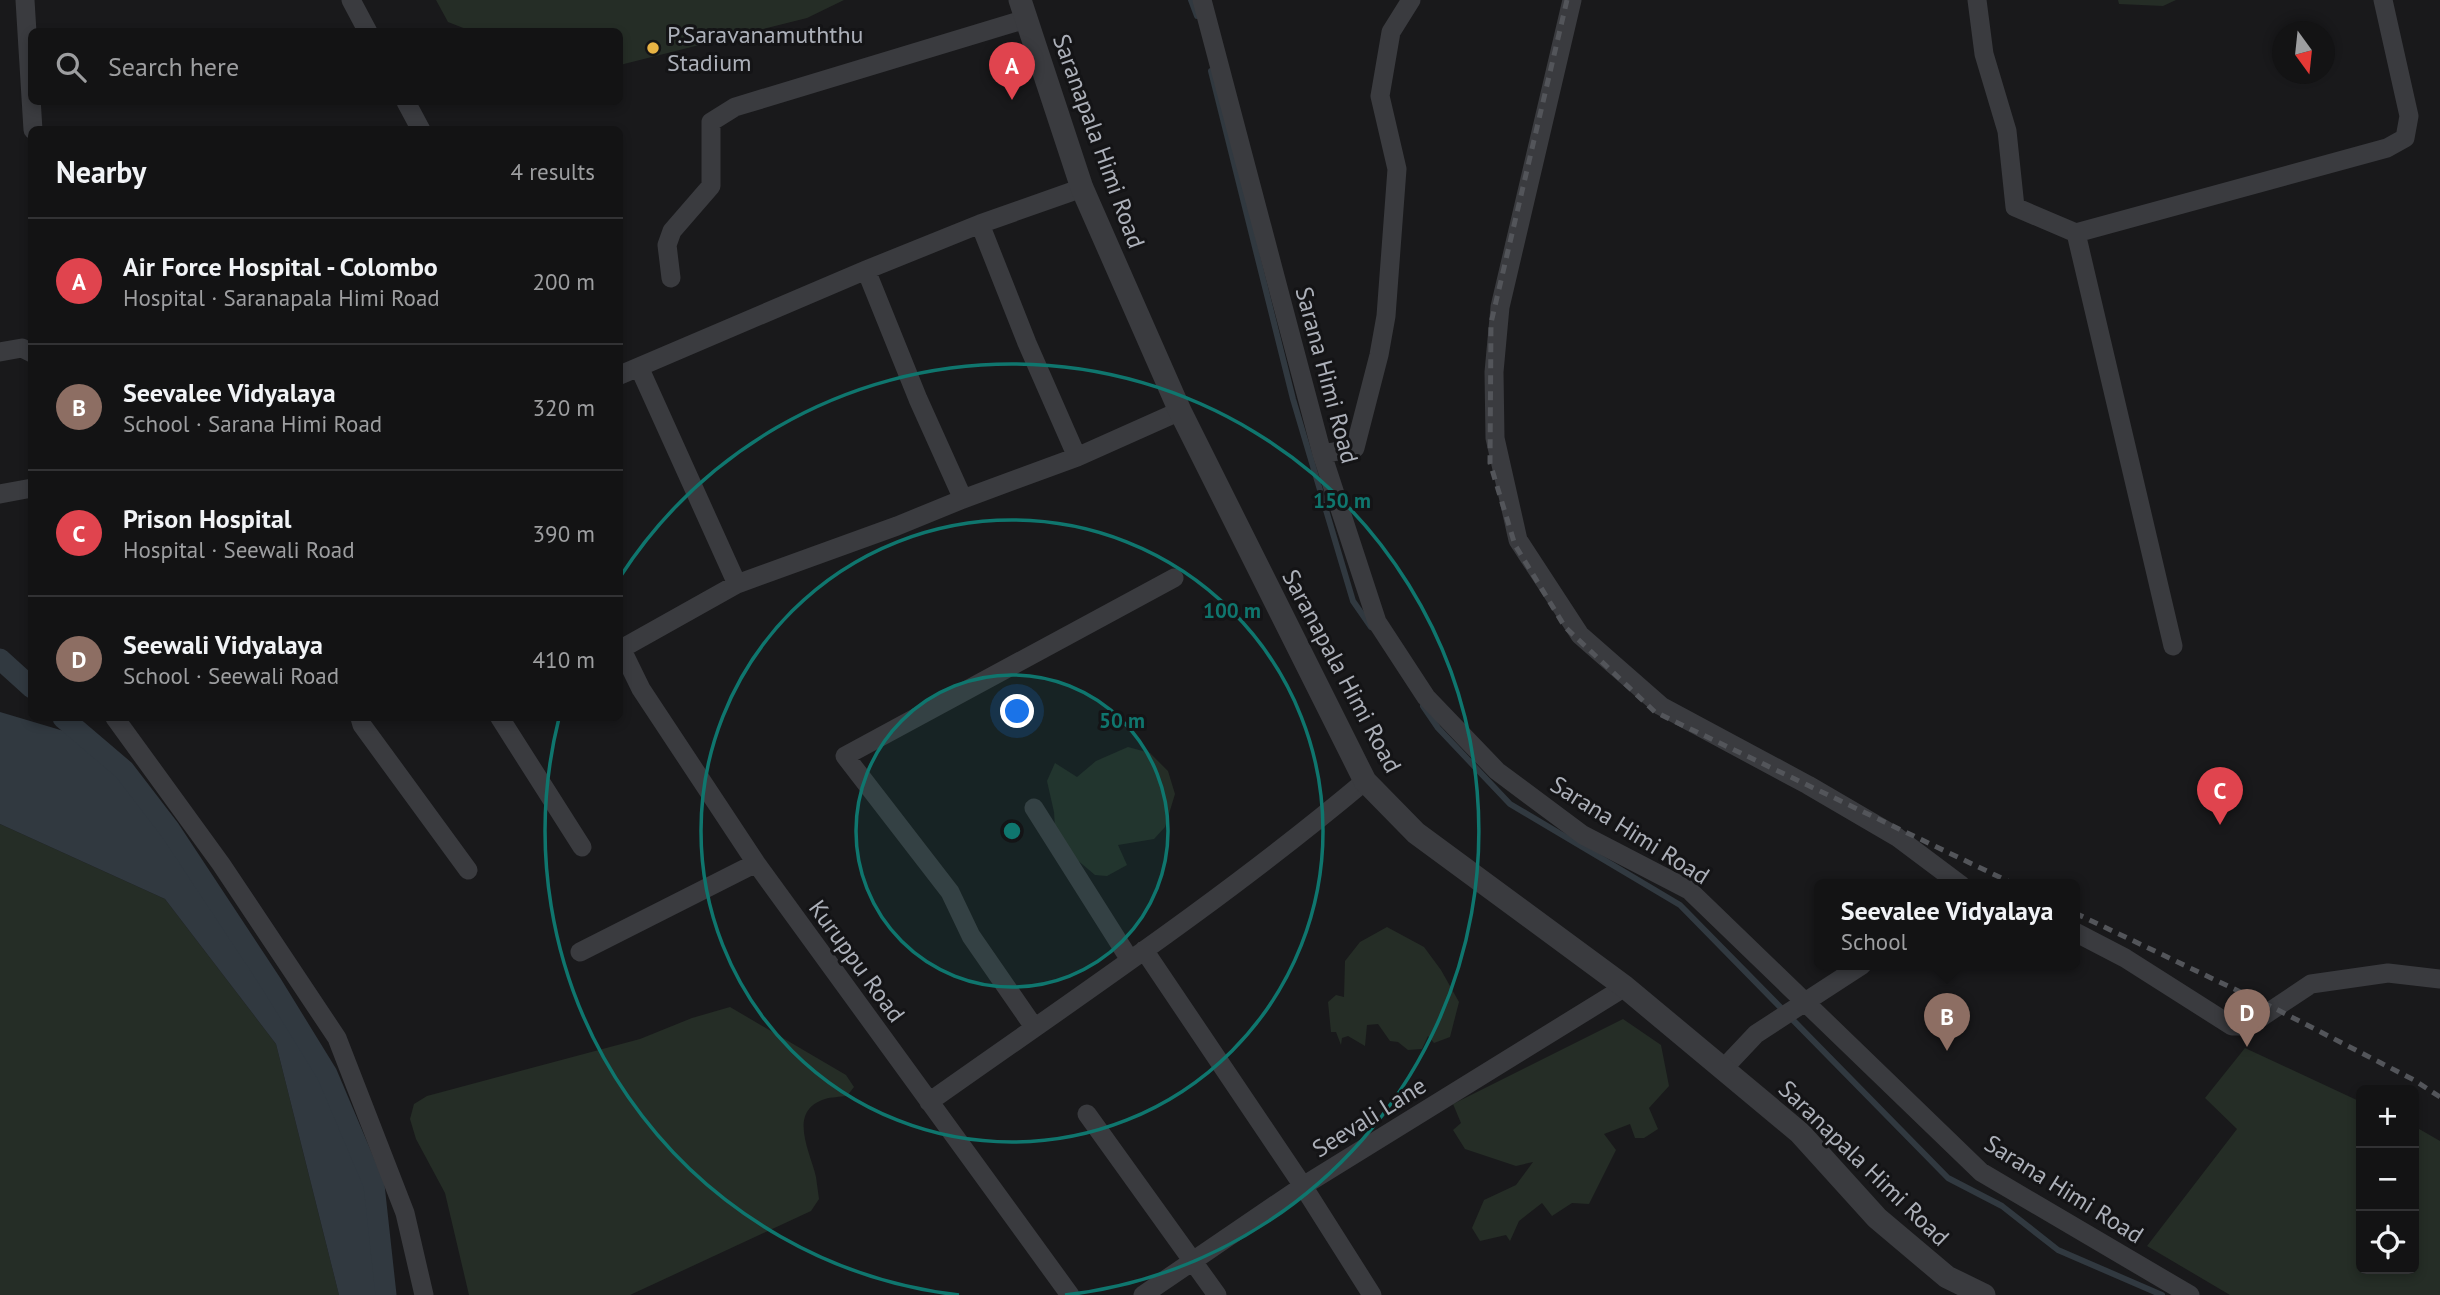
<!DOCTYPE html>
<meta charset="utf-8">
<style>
:root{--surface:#131314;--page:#202022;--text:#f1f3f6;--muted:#9d9ea0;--line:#323234;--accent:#e7b344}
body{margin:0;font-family:"PT Sans",sans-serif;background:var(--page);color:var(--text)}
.controls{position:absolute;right:21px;bottom:21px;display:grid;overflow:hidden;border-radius:10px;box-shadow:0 4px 10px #0003}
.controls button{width:63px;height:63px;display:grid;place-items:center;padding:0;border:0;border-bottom:2px solid var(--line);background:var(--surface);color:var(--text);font:35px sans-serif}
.compass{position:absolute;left:2272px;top:21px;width:63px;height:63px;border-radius:50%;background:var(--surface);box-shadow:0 4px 10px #0003;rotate:165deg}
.you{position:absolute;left:1018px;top:712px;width:24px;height:24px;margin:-18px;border:5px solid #fff;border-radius:50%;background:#1a73e8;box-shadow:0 0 0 10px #1a73e833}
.badge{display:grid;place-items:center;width:46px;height:46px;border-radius:50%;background:var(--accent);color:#fff;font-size:23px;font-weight:700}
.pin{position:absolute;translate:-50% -58px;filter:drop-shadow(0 2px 4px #0008)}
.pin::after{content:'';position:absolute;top:37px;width:24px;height:21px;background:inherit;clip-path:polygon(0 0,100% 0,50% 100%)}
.popup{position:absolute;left:1814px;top:879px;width:266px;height:91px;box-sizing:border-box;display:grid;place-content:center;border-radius:10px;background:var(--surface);filter:drop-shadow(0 2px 5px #0005);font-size:23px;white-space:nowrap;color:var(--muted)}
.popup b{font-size:26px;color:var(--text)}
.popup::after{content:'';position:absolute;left:50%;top:100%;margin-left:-14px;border:14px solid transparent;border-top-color:var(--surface)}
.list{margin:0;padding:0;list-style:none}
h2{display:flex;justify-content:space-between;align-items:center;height:91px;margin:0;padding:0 28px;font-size:30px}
h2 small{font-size:23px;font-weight:400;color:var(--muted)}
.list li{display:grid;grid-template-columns:46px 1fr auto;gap:21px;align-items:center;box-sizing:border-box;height:126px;padding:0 28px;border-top:2px solid var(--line)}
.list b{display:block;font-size:26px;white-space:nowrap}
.list p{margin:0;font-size:23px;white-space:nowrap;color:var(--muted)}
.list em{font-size:23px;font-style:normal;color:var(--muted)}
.icon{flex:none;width:38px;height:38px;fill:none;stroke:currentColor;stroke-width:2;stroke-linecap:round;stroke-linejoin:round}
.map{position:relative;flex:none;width:2440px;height:1295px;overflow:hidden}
.search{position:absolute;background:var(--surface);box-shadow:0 4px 10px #0003;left:28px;top:28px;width:595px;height:77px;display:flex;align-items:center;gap:18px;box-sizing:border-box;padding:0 24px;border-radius:10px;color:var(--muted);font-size:26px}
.panel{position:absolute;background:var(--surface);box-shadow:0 4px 10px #0003;left:28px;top:126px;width:595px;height:595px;border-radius:10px}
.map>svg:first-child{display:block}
.green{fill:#252d26}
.water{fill:#313940}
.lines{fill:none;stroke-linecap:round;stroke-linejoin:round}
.stream{stroke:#313940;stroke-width:6}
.canal{stroke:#313940;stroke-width:21}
.minor{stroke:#3a3b3f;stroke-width:19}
.tertiary{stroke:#3a3b3f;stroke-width:23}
.rail{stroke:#53555a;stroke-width:5;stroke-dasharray:9 7;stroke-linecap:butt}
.ring{fill:none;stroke:#0f766e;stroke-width:3.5}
.poi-dot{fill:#e7b344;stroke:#141416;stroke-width:2.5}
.labels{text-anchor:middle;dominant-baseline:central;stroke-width:6;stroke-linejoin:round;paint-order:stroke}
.poi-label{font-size:24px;fill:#acb0b9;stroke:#141416;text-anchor:start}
.street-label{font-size:24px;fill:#acb0b9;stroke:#141416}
.centre{fill:#0f766e;stroke:#141416;stroke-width:3.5}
.ring-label{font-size:21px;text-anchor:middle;font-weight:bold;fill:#0f766e;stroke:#141416;stroke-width:6;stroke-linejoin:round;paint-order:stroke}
</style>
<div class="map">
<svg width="2440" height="1295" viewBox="0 0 2440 1295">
<rect width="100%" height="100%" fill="#19191b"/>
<path class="green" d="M436,0H844L807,18L620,65V32L471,31L448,22Z
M2118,0H2176L2163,6L2119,4Z
M1128,747L1150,753L1168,771L1175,794L1165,827L1154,839L1118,845L1127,865L1107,876L1095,875L1056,842L1054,812L1047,781L1055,763L1077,777L1096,761Z
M0,824L165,899L276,1044L339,1295H0Z
M1387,927L1424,947L1441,970L1459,1002L1450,1037L1434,1043L1428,1036L1422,1049L1408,1050L1398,1042L1390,1041L1378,1024L1367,1025L1365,1046L1348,1036L1342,1038L1341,1045L1336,1032H1331L1328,1002L1336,995L1344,997L1345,961L1360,942Z
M730,1007L846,1075L854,1087L847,1096C840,1097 831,1097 825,1099C787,1111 810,1151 816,1177C817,1184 818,1192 819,1199L811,1211L630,1295H469L445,1193L416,1139L410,1119L414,1104L427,1096L640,1039L692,1018Z
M1623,1019L1661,1045L1669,1086L1649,1108L1658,1129L1644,1138H1635L1630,1124L1604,1134L1616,1150L1589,1204L1572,1203L1552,1216L1542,1203L1519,1221L1510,1241L1506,1235L1480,1241L1472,1228L1484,1200L1516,1185L1533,1162L1516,1166L1465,1149L1453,1130L1461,1123L1453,1104Z
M2245,1048L2361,1102V1269H2414V1126L2440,1141V1295H2230L2147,1246L2237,1129L2205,1098Z"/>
<path class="water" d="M0,712L84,737L124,770L170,830L271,983L327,1074L374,1185L386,1295H339L276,1044L165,899L0,824Z"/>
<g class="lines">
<path class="stream" d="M1191,0L1197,16
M1211,71L1293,399L1353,601L1371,627
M1423,706L1438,728L1510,804L1680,905L1948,1178L2002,1206L2058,1250L2162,1295"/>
<path class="canal" d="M0,659L32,688
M63,718L124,770L170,830L271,983L327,1074L374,1185L386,1295"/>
<path class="minor" d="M25,0L33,130
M351,0L368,32
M1202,0L1322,454L1377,622L1426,697L1497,771L1583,835L1689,890L1981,1172L2190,1295
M1572,0L1500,307L1494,372L1495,438L1518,540L1580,635L1661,706L1808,785L1897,837L1961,885
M1977,0L1984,54L2007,131L2015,207L2076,233L2173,646
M406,102L421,130
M980,224L1027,343L1077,457
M2076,233L2387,148L2405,138L2409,116L2383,0
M866,270L918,399L963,499
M671,278L667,245L672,231L711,186V122L735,107L1026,19
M0,352L22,348L32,353
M639,367L737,584
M620,375L866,270L980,224L1082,188
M1322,454L1355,448L1379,355L1386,316L1397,169L1380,96L1391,32L1411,0
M0,494L32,488
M620,646L641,689L756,863L1070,1295
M621,649L737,584L897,526L963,499L1077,457L1180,411
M115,718L221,864L337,1038L405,1213L424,1295
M360,718L362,725L468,870
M500,718L582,847
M1034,808L1130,960
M2075,932L2125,958L2232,1026H2248L2311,984L2388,973L2440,979
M1144,950L1303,1186L1372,1295
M580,952L756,863
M1034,1027L971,936L950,892L845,756L1174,578
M1723,1069L1756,1034L1862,965
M929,1102C1076,998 1227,897 1365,781
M1087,1114L1217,1295
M1143,1295L1303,1186L1625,987"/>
<path class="tertiary" d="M1020,0L1082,188L1180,411L1365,781L1416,833L1625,987L1800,1133L1877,1218L1947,1277L1984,1295"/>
<path class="rail" d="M1567,0L1491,323L1490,463L1515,545L1565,627L1655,712L2016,885
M2075,913L2274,1008L2414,1080L2440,1097"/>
</g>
<circle cx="1012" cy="831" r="156" fill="#0f766e" fill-opacity=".12"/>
<g class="ring">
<circle cx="1012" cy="831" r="156"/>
<circle cx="1012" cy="831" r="311"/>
<path d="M959 1295A467 467 0 0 1 559 718M620 577A467 467 0 1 1 1065 1295"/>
</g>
<circle class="poi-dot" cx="653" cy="48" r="7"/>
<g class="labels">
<g class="poi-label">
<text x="667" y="34">P.Saravanamuththu<tspan x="667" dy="28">Stadium</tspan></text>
</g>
<g class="street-label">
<text transform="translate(1099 141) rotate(70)">Saranapala Himi Road</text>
<text transform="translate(1327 375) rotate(75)">Sarana Himi Road</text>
<text transform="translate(1342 671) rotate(62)">Saranapala Himi Road</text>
<text transform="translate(1630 830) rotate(32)">Sarana Himi Road</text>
<text transform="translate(857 961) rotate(54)">Kuruppu Road</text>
<text transform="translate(1369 1117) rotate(-32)">Seevali Lane</text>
<text transform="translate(1864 1163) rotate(44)">Saranapala Himi Road</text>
<text transform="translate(2064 1189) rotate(32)">Sarana Himi Road</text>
</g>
</g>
<circle cx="1012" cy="831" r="10" class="centre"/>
<g class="ring-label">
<text x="1342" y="508">150 m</text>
<text x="1232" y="618">100 m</text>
<text x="1122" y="728">50 m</text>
</g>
</svg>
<div class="controls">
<button>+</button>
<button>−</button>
<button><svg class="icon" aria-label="locate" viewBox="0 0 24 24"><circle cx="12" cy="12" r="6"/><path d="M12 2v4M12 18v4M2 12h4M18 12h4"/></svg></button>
</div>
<svg class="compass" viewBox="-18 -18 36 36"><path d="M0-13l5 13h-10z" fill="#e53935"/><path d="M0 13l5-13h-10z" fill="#9d9ea0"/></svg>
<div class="you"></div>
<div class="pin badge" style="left:1012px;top:100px;background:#e0444e">A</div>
<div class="pin badge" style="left:1947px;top:1051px;background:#8d6e63">B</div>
<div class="popup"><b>Seevalee Vidyalaya</b>School</div>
<div class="pin badge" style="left:2220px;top:825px;background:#e0444e">C</div>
<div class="pin badge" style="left:2247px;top:1047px;background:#8d6e63">D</div>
<div class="search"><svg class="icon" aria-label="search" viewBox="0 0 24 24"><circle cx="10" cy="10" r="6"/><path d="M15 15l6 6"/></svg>Search here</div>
<section class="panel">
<h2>Nearby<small>4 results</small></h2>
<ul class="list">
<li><span class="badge" style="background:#e0444e">A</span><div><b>Air Force Hospital - Colombo</b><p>Hospital · Saranapala Himi Road</p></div><em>200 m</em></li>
<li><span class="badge" style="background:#8d6e63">B</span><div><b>Seevalee Vidyalaya</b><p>School · Sarana Himi Road</p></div><em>320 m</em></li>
<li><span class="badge" style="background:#e0444e">C</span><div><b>Prison Hospital</b><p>Hospital · Seewali Road</p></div><em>390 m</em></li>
<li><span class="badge" style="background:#8d6e63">D</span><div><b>Seewali Vidyalaya</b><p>School · Seewali Road</p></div><em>410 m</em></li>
</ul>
</section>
</div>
